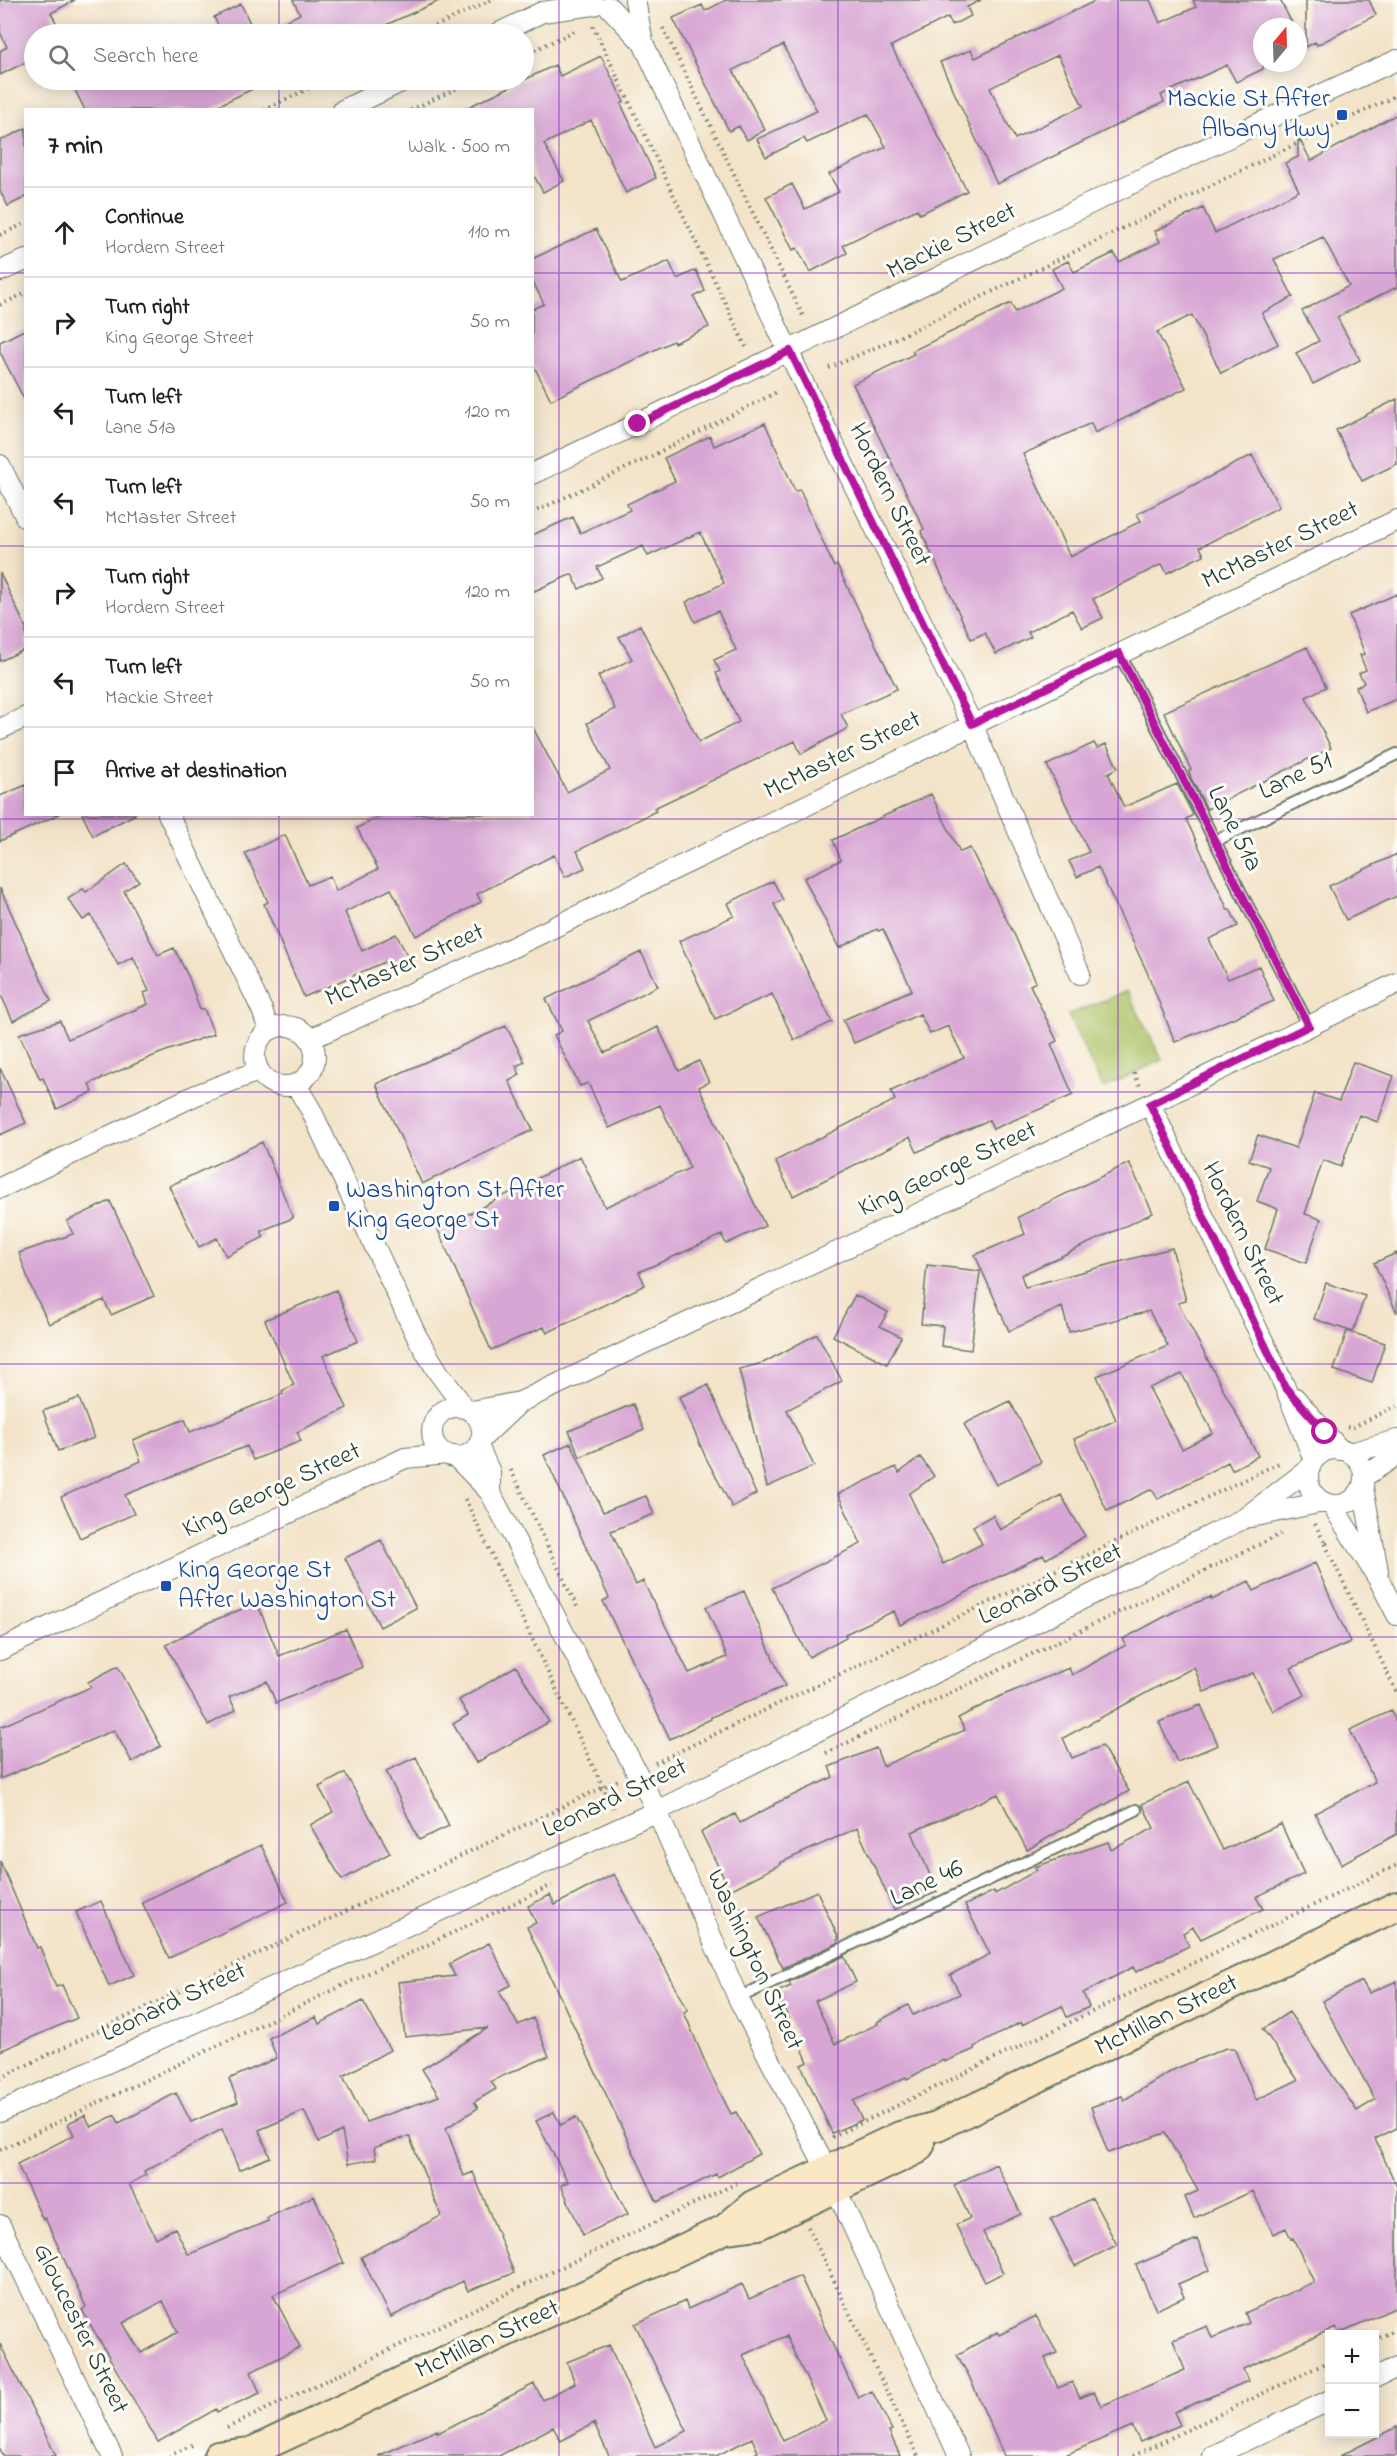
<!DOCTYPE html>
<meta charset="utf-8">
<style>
:root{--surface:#fff;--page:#f6f6f6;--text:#202124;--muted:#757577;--line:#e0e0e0}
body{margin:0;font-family:"Indie Flower",sans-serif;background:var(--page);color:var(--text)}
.controls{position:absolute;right:18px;bottom:18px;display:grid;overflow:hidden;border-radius:0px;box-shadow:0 3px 15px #0003}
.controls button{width:54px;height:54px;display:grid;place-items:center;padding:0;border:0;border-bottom:2px solid var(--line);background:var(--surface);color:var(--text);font:30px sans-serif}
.compass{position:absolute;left:1253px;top:18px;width:54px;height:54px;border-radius:50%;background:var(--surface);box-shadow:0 3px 15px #0003;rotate:19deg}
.stop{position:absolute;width:18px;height:18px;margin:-14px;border:4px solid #b5179e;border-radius:50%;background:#fff}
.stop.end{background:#b5179e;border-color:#fff;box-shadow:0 2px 6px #0008}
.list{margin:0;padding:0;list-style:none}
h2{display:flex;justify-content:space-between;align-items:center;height:78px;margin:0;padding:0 24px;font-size:26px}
h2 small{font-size:20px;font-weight:400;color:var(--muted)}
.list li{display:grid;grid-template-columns:39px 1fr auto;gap:18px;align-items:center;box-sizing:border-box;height:90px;padding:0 24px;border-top:2px solid var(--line)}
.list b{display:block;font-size:22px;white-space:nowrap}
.list p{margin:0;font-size:20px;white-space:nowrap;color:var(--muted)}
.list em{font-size:20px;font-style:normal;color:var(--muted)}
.icon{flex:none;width:33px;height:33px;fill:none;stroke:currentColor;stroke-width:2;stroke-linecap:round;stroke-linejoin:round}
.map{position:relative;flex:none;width:1397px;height:2456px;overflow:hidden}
.search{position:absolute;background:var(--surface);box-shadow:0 3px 15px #0003;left:24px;top:24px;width:510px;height:66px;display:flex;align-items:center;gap:15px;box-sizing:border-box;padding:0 21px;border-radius:33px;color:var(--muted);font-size:22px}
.panel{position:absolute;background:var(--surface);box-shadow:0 3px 15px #0003;left:24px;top:108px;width:510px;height:708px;border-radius:0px}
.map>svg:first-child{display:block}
.green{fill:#adc368;stroke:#66804e;stroke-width:1.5}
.building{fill:#d8a6d4;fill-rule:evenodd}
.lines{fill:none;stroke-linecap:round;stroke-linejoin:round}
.lane-casing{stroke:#697768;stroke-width:14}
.street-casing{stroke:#697768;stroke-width:22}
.secondary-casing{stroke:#697768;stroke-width:32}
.path{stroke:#697768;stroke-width:4;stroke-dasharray:1.5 4.5;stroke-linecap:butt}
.lane{stroke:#fff;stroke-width:10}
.street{stroke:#fff;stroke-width:20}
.secondary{stroke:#fae7c3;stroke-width:28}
.route{stroke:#b5179e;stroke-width:8}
.grid{fill:none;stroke:#7b2cbf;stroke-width:1.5;stroke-opacity:0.55}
.transit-dot{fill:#1a4fb4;stroke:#fdfcf7;stroke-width:2}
.labels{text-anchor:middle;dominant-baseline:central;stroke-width:6;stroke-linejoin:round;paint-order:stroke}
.transit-label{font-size:26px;fill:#164399;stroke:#fdfcf7;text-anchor:start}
.street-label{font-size:26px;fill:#1f3d34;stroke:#fdfcf7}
</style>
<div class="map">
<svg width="1397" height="2456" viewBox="0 0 1397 2456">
<rect width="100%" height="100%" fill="#fdfcf7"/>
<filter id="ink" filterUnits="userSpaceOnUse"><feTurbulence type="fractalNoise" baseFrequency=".0167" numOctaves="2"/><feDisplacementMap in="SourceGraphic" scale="12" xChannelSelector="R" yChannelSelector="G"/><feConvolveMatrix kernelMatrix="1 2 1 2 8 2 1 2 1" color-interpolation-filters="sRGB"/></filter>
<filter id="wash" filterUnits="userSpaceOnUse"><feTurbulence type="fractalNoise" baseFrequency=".008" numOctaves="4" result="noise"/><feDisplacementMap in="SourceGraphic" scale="24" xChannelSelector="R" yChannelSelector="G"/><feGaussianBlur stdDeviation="1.35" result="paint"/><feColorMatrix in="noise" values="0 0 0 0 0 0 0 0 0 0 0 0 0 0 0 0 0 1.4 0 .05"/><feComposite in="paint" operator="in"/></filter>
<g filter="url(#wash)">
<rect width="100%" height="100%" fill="#f3e3c8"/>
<path class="green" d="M1127,991L1162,1060L1103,1088L1068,1015Z"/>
<g id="blocks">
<path class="building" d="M0,0H75L51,13L62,34H34V58L0,75V51L7,47L0,32Z
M293,0H441L366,34H259L300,14Z
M726,0H981L967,7L971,16L952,25L948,17L891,46L967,191L920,214L917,209L843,245L847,253L810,272L797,248L793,250L766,197L792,184L805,209L839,192L829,174L886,147L868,114L807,143L804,138L766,157L757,139L817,111L783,45L733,70L765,130L747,140L739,126L729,131L673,18L702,5L705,11Z
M1097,0H1150L1160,23L1196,7L1193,0H1280L1294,27H1262L1263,69L1236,82L1227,65L1161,95L1164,102L997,184L940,62L971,50L975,58ZM1058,55L1083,106L1015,139L990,88Z
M1306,0H1369L1376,15L1317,45L1315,42L1306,47Z
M241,4L255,34H222L214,17Z
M601,56L624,102L621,104L656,178L626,193L591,120L544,144L564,181L543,192L532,172V110H462L555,65L560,76Z
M70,80H271L209,110H85Z
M1397,114V287L1337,317L1360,360L1313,384L1296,353L1319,341L1302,311L1349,286L1323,237L1274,259L1293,297L1262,313L1278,344L1221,373L1192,315L1157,332L1186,388L1095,433L1091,423L1023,454L1070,557L1141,521L1137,514L1252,455L1279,507L1200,547L1204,555L1167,573L1162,564L1093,599L1103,618L1082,628L1072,610L1028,632L1031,637L996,654L985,633L971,639L921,531L924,529L853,384L914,354L912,351L1011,303L1015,312L1062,288L1052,269L1068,261L1074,272L1114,253L1119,262L1160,242L1155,231L1203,208L1215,233L1299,191L1285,163L1298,157V136L1311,161Z
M26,128V197L8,206L0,191V141Z
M596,229L622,282L669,261L677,279L696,270L705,291L694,297L709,327L674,343L673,341L551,400L532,362V309L544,304L532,280V259Z
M26,329V403L0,352V342Z
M1397,399V464L1362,481L1336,430Z
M765,423L795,491L800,490L834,567L837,565L897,689L841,714L848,728L801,754L795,741L654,808L656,811L577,851L585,868L565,877L554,855L477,894L481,902L416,936L391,889L345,912L362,951L396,934L409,959L390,968L387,961L304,997L264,904L268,902L245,853L285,835L308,885L330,876L336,891L378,869L357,828L384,814H532V726L567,792L610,770L587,723L615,709L598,676L632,659L619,637L640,625L699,742L739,722L716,673L720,671L714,660L736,650L718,611L695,622L686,602L724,583L700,532L648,556L643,546L597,567L602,578L579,589L572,574L532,592V535L573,517L580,533L630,510L627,504L675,481L664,458L710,436L714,446Z
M0,573L26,628V649L0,661Z
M1397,594V699L1366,712L1356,687L1364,683L1359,673L1366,670L1360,655L1365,654L1349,615Z
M1307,647L1326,687L1306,697L1331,748L1207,809L1191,778L1189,771L1191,770L1164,712Z
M1094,743L1097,748L1106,744L1118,768L1108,773L1124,807L1177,784L1193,815L1186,819L1228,910L1230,909L1238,926L1209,939L1228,979L1259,966L1274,1001L1175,1042L1147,972L1098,867L1077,877L1069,861L1089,852L1047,765Z
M26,785V814H60L0,841V796Z
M931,794L960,852L970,848L1014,934L1036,982L1030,985L1057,1041L1051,1044L1073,1095L993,1129L989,1120L917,1152L910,1137L793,1196L775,1161L895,1100L891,1091L964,1058L948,1026L930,1034L920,1014L854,1043L843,1020L912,990L883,929L878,931L877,929L839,948L804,878L841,860L833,840Z
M82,814H136L93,836Z
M1397,854V896L1346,920L1329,886Z
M126,864L139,881L124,891L158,955L174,948L189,978L200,1010L204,1009L214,1034L158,1054L89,1084L93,1092L57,1109L43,1078L40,1079L19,1034L60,1021L68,1039L148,1004L144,993L149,991L133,957L118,965L91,915L83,920L68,899L83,889L86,892Z
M773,881L783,900L774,904L832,1022L794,1040L772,994L715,1019L679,941L734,916L728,903Z
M0,888L51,1001L13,1021L0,993Z
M641,952L658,986L588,1021L605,1053L658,1027L679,1071L699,1061L709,1082L699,1087L765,1226L726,1244L722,1235L639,1272L645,1285L547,1333L544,1327L491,1350L437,1228L475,1211L580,1156L605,1207L690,1168L660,1105L609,1128L588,1083L580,1086L554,1035L562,1031L546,999Z
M506,1026L525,1062L516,1066L520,1075L509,1081L533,1130L422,1184L376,1084Z
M1353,1062L1394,1076L1378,1122L1359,1115L1341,1167L1323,1160L1305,1214L1321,1219L1306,1263L1265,1249L1278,1209L1257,1201L1269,1167L1249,1160L1258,1135L1296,1148L1315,1093L1339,1101Z
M0,1068L26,1123L0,1135Z
M262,1142L293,1218L261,1231L264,1237L226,1256L217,1238L199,1247L169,1186Z
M1129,1163L1153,1213L1021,1275L1025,1287L1172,1248L1186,1301L1178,1303L1258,1456L1232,1470L1228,1462L1158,1499L1152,1489L1107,1511L1074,1439L1116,1420L1097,1376L1168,1346L1149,1311L1069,1332L1062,1307L1009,1331L975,1255L1025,1234L1018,1217ZM1182,1374L1213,1433L1182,1449L1149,1388Z
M110,1201L154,1296L111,1315L104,1300L49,1324L31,1287L19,1253L73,1234L67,1221Z
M1397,1253V1313L1374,1263Z
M927,1265L980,1271L971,1350L941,1346L943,1326L921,1324Z
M1326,1283L1365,1296L1353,1332L1314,1319Z
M336,1290L358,1341L323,1356L347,1408L297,1432L301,1441L253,1460L247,1446L125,1495L134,1514L80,1538L61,1497L141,1461L133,1440L185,1419L190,1432L283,1394L282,1391L294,1385L265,1320Z
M855,1295L888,1312L880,1326L901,1337L887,1364L833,1336Z
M1347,1331L1385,1343L1372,1383L1334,1370Z
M817,1334L842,1381L787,1410L814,1466L767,1487L739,1369L763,1363Z
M708,1385L756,1494L732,1507L706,1458L679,1397Z
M79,1398L94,1438L58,1451L43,1411Z
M1010,1401L1041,1462L996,1485L964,1424Z
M633,1404L644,1430L580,1457L569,1431Z
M571,1443L603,1512L646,1496L654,1514L611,1531L636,1585L643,1581L689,1673L727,1657L706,1607L744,1591L785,1686L711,1717V1719L670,1739L603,1601L609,1598L544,1455Z
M920,1457L934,1476L909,1494L943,1564L982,1544L973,1526L993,1515L1000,1530L1061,1495L1085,1536L1046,1559L1043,1555L900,1625L894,1611L845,1634L846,1637L809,1657L772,1588L861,1544L838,1494L896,1467L899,1473Z
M381,1540L416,1608L380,1627L345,1558Z
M1315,1563L1350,1642L1291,1668L1305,1695L1273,1711L1253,1673L1204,1692L1194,1667L1063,1738L1072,1758L1102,1746L1129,1791L1027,1850L998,1794L912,1832L937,1892L894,1910L857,1828L780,1863L781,1864L730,1890L701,1832L735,1814L740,1823L774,1805V1804L833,1777L829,1767L876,1748L883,1766L965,1730L958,1718L1001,1696L1069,1668L1072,1675L1126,1645L1123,1639L1179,1609L1211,1597L1212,1600L1249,1581L1254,1591Z
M257,1603L279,1656L346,1629L362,1667L276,1703L267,1681L229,1697L236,1710L208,1725L166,1645L207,1623Z
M118,1666L161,1746L132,1762L114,1730L0,1779V1727L91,1687L88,1682Z
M516,1666L549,1722L476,1763L453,1724L468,1715L459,1700Z
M1201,1705L1218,1745L1177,1762L1159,1722Z
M1391,1711L1397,1723V1834L1341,1864L1315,1813L1375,1782L1350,1730Z
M416,1757L449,1826L419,1840L386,1771Z
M345,1773L390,1853L342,1880L310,1825L333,1812L319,1787Z
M1189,1782L1223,1850L1281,1824L1304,1874L1256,1897L1263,1909L1201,1939L1193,1927L1183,1933L1189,1946L1136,1972L1133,1967L1083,1993L1089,2007L1067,2017L1062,2006L1022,2025L1021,2022L974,2047L975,2049L944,2062L943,2060L907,2079L906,2077L853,2101L862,2120L832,2133L801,2065L808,2062L777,1992L791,1986L789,1982L844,1956L856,1982L815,2001L835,2044L878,2024L877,2022L908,2005L913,2015L960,1994L950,1975L990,1954L965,1905L994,1891L995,1894L1037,1870L1035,1867L1108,1842L1111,1850L1154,1828L1142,1804Z
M261,1845L288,1902L169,1958L142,1902Z
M0,1861L37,1948L40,1947L56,1987L62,1985L77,2018L0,2051Z
M614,1874L688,2010L684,2012L708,2069L731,2114L736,2112L759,2154L718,2177L716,2174L657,2202L527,1927L536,1923L528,1906L550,1895L555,1905Z
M817,1891L839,1939L837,1940L838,1943L783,1968L758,1917Z
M101,1901L134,1975L109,1986L76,1912Z
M489,1943L511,1985L499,1991L518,2025L533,2018L549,2056L491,2081L496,2089L474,2102L478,2108L446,2128L464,2176L473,2172L514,2273L468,2291L463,2281L391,2317L361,2257L441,2216L409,2136L374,2148L376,2159L348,2164L342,2131L319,2142L304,2111L259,2130L270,2157L239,2170L222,2129L144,2171L146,2175L129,2184L156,2238L175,2228L188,2254H190L268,2221L267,2218L314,2196L344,2263L273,2295L300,2347L251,2372L260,2393L217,2412L216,2409L158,2442L82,2310L86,2307L45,2218L43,2220L17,2164L74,2135L68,2123L85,2115L91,2127L115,2115L119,2123L176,2093L191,2122L238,2102L229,2079L277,2058L269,2038L316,2017L319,2024L363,2001L390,2050L343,2076L366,2122L439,2096L422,2069L488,2028L405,2037L398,1982L455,1976L449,1964ZM163,2301L178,2332L141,2353L123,2323Z
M1362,1981L1369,1993L1397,1981V2128L1375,2139L1397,2187V2307L1339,2333L1336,2327L1243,2369L1248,2381L1174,2412L1180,2425L1140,2442L1132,2426L1063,2456H1004L968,2374L957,2355L997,2332L999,2335L1036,2316L1057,2353L1045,2358L1058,2388L1072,2382L1080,2398L1094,2392L1101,2406L1185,2370L1173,2340L1207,2326L1212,2338L1249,2323L1245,2313L1314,2282L1293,2238L1291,2239L1286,2228L1273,2234L1253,2191L1194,2218L1185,2197L1198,2191L1165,2133L1108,2153L1091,2107L1122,2096L1124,2100L1175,2069L1226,2048H1234L1256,2100L1298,2080L1263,2029L1289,2012L1357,2111L1375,2100L1322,2001Z
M554,2112L561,2125L576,2117L628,2214L583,2235L561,2185L568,2182L536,2121Z
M996,2164L1021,2214L983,2232L1003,2273L985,2282L956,2225L970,2218L954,2185Z
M1092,2198L1117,2245L1075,2266L1051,2219Z
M1197,2239L1210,2270L1178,2284L1184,2297L1156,2310L1136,2265Z
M800,2276L858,2398L872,2391L892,2430L889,2431L900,2456H751L758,2452L752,2438L716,2456H609L594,2423L561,2441L553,2427L499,2456H378L437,2430L438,2433L534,2384L543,2400L575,2383L567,2362L609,2345L655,2447L687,2431L635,2324L685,2301L688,2309L742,2284L749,2299ZM786,2336L826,2420L783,2441L743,2355Z
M0,2344L56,2456H4L0,2449Z
M1397,2427V2456H1340Z"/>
</g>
</g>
<g filter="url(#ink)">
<use href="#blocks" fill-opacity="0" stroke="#697768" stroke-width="1.5"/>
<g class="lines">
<g class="lane-casing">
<path id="lane" d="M1119,653L1309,1026
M1215,841L1397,754
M738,1998L1136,1810"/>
</g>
<g class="street-casing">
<path id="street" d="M635,0L643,43L802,380L972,724L1080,974
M609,7L643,43
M497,34L542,12L594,5
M343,110L405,80
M0,271L26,260
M0,465L26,518
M532,474C821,338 1105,191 1397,60
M0,729L26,717
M168,814L262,1010L269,1030
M255 1056a30 30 0 1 1 60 0a30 30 0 1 1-60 0Z
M310,1039L509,949L1397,520
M296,1085L311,1110L417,1337L438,1372L464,1407
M1150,1104L1285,1387L1314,1460
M0,1188L196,1095L258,1071
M1295,1398L1340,1450
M432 1432a25 25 0 1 1 50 0a25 25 0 1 1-50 0Z
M472,1411L520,1402L1150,1104L1397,983
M482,1438L520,1402
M478,1446L490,1472V1492
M1308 1477a28 28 0 1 1 56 0a28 28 0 1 1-56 0Z
M1350,1453L1397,1440
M455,1456L490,1492L657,1811L738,1998L827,2170L959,2456
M1365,1476L1397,1455
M1363,1487L1378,1571
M1332,1505L1379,1580L1397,1615
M1251,1517L1323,1502
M0,1650L405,1458L447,1454
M0,2112L657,1811L1245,1518L1310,1468
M0,2225L112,2456
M1374,2378L1397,2367
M1213,2456L1330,2400"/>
</g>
<g class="secondary-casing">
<path id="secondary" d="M725,2229L758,2225L916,2150L920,2145
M218,2456L251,2452L725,2229L753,2205L900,2136L937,2126L1397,1906"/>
</g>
<path class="path" d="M593,26L746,347
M663,28L804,318
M419,34L491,0
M524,55L577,30
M264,110L326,80
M411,110L474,80
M0,235L26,223
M0,305L26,293
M829,368L895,339L1397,95
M532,513L652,456L779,391
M1134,1073L1140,1086
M1347,1427L1351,1428L1397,1406
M511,1470L578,1609
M465,1499L613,1808
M1315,1524L1325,1544L1330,1541
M1325,1544L1397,1693
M826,1753L1281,1534
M655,1763L1281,1462
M0,2078L618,1780
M832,2137L1397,1865
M0,2150L552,1885
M808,2227L918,2456
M1374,2340L1397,2329
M227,2428L739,2182
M169,2456L196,2443
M1133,2456L1330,2361"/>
<use href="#lane" class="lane"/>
<use href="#street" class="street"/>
<use href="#secondary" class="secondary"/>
</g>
</g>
<g class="lines" filter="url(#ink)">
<path class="route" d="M638,424L790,351L972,724L1119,653L1309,1026L1150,1104L1285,1387L1325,1432"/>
</g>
<path class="grid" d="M279,0V34M559,0V2456M838,0V2456M1118,0V2456M279,80V110M0,273H26M532,273H1397M0,546H26M532,546H1397M279,814V2456M0,819H1397M0,1092H1397M0,1364H1397M0,1637H1397M0,1910H1397M0,2183H1397"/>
<g class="transit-dot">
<rect x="1336" y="109" width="12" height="12" rx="3"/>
<rect x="328" y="1200" width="12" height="12" rx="3"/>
<rect x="160" y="1580" width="12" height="12" rx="3"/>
</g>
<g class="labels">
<g class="transit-label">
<text x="1330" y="100" text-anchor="end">Mackie St After<tspan x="1330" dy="30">Albany Hwy</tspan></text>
<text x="346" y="1191">Washington St After<tspan x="346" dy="30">King George St</tspan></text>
<text x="178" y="1571">King George St<tspan x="178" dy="30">After Washington St</tspan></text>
</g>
<g class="street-label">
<text transform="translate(952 242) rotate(-27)">Mackie Street</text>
<text transform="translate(889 495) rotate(64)">Hordern Street</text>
<text transform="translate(1281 546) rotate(-26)">McMaster Street</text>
<text transform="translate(843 756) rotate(-26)">McMaster Street</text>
<text transform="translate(1296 777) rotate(-26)">Lane 51</text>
<text transform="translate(1234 829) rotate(63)">Lane 51a</text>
<text transform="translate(405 966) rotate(-24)">McMaster Street</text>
<text transform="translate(948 1170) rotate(-25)">King George Street</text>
<text transform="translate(1242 1234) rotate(64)">Hordern Street</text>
<text transform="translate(272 1491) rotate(-25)">King George Street</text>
<text transform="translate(1051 1585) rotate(-26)">Leonard Street</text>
<text transform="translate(615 1799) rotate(-25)">Leonard Street</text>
<text transform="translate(927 1884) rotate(-25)">Lane 46</text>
<text transform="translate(754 1960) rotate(65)">Washington Street</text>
<text transform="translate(174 2003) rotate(-25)">Leonard Street</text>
<text transform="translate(1167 2016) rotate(-26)">McMillan Street</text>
<text transform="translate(80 2329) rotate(64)">Gloucester Street</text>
<text transform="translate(488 2340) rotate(-25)">McMillan Street</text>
</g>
</g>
</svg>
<div class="controls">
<button>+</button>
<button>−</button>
</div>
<svg class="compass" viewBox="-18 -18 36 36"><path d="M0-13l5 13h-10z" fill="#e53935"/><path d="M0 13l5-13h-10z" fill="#757577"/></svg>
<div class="stop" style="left:1325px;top:1432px"></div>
<div class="stop end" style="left:638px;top:424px"></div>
<div class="search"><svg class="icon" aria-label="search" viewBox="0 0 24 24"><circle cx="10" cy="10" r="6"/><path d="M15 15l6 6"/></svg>Search here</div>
<section class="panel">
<h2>7 min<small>Walk · 500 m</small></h2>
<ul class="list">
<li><svg class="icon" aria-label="ahead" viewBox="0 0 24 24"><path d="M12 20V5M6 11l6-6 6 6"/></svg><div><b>Continue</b><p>Hordern Street</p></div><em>110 m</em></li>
<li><svg class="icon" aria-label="right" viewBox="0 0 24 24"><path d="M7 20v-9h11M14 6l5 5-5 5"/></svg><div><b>Turn right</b><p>King George Street</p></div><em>50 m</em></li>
<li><svg class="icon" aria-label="left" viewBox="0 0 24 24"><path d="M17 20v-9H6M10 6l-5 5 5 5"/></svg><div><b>Turn left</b><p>Lane 51a</p></div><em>120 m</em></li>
<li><svg class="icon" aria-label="left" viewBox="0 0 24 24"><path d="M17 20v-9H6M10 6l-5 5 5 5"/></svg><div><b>Turn left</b><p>McMaster Street</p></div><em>50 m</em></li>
<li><svg class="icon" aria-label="right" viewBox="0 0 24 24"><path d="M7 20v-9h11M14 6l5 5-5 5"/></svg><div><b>Turn right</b><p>Hordern Street</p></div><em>120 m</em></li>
<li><svg class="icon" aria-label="left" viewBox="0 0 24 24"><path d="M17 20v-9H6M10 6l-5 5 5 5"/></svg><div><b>Turn left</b><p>Mackie Street</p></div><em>50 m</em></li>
<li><svg class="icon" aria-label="arrive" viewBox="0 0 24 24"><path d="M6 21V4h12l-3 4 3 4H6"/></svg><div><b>Arrive at destination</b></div></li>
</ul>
</section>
</div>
